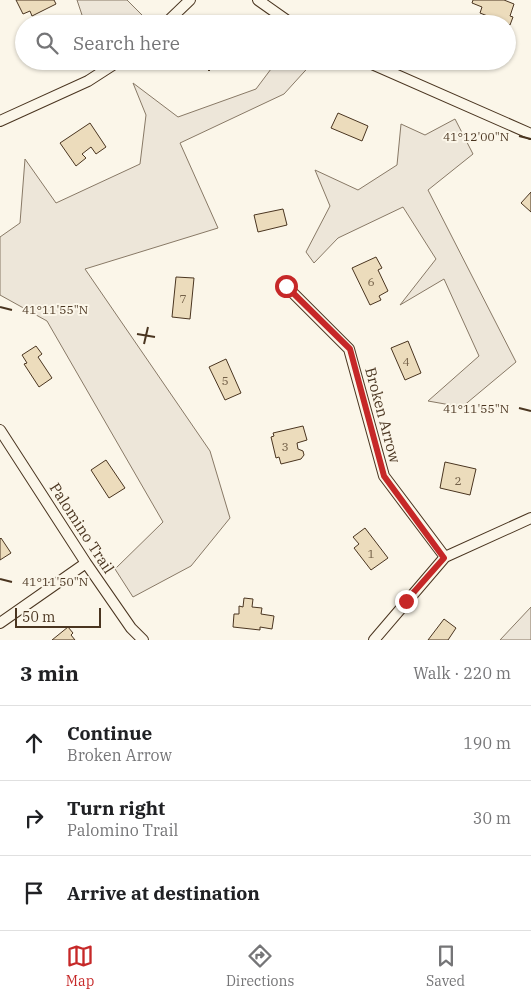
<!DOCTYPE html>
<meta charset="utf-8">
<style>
:root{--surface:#fff;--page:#f2f2f2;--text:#202124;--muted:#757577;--line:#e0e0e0;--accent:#c62828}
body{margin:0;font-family:"IBM Plex Serif",serif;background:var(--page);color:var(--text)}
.scale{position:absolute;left:15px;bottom:12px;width:86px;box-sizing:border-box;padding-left:5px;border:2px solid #4a3520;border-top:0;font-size:14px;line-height:18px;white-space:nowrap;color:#4a3520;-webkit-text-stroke:4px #fbf6e9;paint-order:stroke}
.stop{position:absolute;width:15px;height:15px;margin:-11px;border:4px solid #c62828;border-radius:50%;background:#fff}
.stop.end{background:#c62828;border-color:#fff;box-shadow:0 1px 5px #0008}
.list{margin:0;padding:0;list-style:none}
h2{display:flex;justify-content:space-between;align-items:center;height:65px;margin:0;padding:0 20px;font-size:21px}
h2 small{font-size:16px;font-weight:400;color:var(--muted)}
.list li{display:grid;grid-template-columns:32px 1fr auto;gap:15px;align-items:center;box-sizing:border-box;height:75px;padding:0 20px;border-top:1px solid var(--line)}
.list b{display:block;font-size:19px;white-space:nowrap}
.list p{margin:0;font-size:16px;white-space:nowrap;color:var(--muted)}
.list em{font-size:16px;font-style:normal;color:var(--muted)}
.icon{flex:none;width:28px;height:28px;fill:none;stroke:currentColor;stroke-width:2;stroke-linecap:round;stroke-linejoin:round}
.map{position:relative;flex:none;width:531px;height:640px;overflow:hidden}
.search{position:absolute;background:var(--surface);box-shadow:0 1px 4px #0004;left:15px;right:15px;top:15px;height:55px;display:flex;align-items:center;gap:12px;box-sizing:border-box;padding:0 18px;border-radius:28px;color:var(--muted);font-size:19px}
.sheet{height:290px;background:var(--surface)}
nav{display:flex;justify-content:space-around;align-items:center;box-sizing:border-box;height:70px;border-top:1px solid var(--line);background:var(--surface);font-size:14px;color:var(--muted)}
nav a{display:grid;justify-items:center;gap:2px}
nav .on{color:var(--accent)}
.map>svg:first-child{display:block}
.green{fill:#ede6d9;stroke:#887966}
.building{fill:#ecdcbc;stroke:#4a3520}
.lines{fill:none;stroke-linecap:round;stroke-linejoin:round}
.street-casing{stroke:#4a3520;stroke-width:12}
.street{stroke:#fbf6e9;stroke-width:10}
.route{stroke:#c62828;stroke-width:6}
.ticks{fill:none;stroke:#4a3520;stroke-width:2}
.labels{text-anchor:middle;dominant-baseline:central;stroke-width:4;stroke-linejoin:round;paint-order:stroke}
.number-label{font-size:12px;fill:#725f47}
.street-label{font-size:15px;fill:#4a3520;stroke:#fbf6e9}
.ticks-label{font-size:12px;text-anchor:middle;fill:#4a3520;stroke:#fbf6e9;stroke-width:4;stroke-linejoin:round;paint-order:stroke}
</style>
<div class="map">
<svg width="531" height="640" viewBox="0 0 531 640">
<rect width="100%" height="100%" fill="#fbf6e9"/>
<path class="green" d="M77,0H127L145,18L139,24H85Z
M277,61H314L284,94L180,143L218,228L85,269L210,451L230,518L191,566L133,597L115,569L163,522L47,321L0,295V237L20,223L25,159L56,203L140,164L146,115L133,83L178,117L256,89Z
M455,119L473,154L428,190L516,362L462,407L428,401L479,356L444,279L400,305L436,259L403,207L338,238L314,263L306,252L330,206L315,170L358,190L397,165L401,124L425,135Z
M531,607V640H500Z"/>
<path class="building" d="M16,0H54L56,4L32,16L30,11L23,14Z
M473,0H504L514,4L510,16L513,17L510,25L480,13L482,7L472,3Z
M200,61H219L209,71Z
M338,113L368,126L362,141L331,128Z
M90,123L106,147L96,154L91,147L82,154L86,158L76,166L60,143Z
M531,192V212L521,203Z
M283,209L287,225L258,232L254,215Z
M376,257L382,268L378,270L388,291L379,296L381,300L370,305L352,268Z
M176,277L194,278L190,319L172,317Z
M408,341L421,373L405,380L391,348Z
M36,346L42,354L38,357L52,378L39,387L24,364L27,363L22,355Z
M226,359L241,393L225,400L209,367Z
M303,426L307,440L297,443L298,449L303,451L304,455L301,459L281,464L279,457L276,458L271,437L274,436L273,433Z
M106,460L125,488L109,498L91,470Z
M445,462L476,469L470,495L440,488Z
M365,528L388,558L371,570L354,548L359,544L353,537Z
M1,538L11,553L0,560V539Z
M244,598L253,599L252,607L262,608L261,614L274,616L272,629L260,627V630L233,627L234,614H239V606L243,607Z
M444,619L456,628L448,640H428Z
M68,627L73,633L71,635L75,640H52Z"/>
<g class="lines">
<g class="street-casing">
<path id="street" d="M258,0L292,24
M165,24L190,0
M365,61L531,134
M0,121L88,81L119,61
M286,286L349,349L384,476L445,557
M0,430L86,563L131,628L143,640
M0,623L86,563
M374,640L445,557L531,518"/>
</g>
<use href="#street" class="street"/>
</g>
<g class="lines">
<path class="route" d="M286,286L350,349L384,476L444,558L406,601"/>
</g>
<path class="ticks" d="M519,136L531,139M0,307L12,310M137,334L155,337M144,344L148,327M519,408L531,411M0,579L12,582"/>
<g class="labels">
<g class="number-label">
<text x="371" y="281">6</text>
<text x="183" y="298">7</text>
<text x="406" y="361">4</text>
<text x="225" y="380">5</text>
<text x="285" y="446">3</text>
<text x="458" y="480">2</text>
<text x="371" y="553">1</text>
</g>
<g class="street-label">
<text transform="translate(383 415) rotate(75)">Broken Arrow</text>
<text transform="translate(82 528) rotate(57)">Palomino Trail</text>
</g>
</g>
<g class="ticks-label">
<text x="476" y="141">41°12'00"N</text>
<text x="55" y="314">41°11'55"N</text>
<text x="476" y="413">41°11'55"N</text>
<text x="55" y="586">41°11'50"N</text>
</g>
</svg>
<div class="scale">50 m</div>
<div class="stop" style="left:286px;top:286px"></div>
<div class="stop end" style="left:406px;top:601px"></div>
<div class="search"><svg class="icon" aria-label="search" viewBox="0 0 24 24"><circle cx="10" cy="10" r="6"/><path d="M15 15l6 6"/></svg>Search here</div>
</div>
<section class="sheet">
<h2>3 min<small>Walk · 220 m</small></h2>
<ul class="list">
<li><svg class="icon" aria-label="ahead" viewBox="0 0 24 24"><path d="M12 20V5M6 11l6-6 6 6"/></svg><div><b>Continue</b><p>Broken Arrow</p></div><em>190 m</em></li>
<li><svg class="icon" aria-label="right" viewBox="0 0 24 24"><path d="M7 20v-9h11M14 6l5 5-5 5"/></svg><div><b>Turn right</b><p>Palomino Trail</p></div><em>30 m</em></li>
<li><svg class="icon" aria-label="arrive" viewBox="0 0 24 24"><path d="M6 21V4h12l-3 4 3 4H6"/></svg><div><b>Arrive at destination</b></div></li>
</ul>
</section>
<nav>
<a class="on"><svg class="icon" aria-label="map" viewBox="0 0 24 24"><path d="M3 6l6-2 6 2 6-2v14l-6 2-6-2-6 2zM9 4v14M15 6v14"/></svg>Map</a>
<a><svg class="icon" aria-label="directions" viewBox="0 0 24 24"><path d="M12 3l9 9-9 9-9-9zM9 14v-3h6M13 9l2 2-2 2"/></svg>Directions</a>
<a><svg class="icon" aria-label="saved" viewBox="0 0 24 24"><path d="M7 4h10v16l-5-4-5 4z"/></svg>Saved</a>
</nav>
